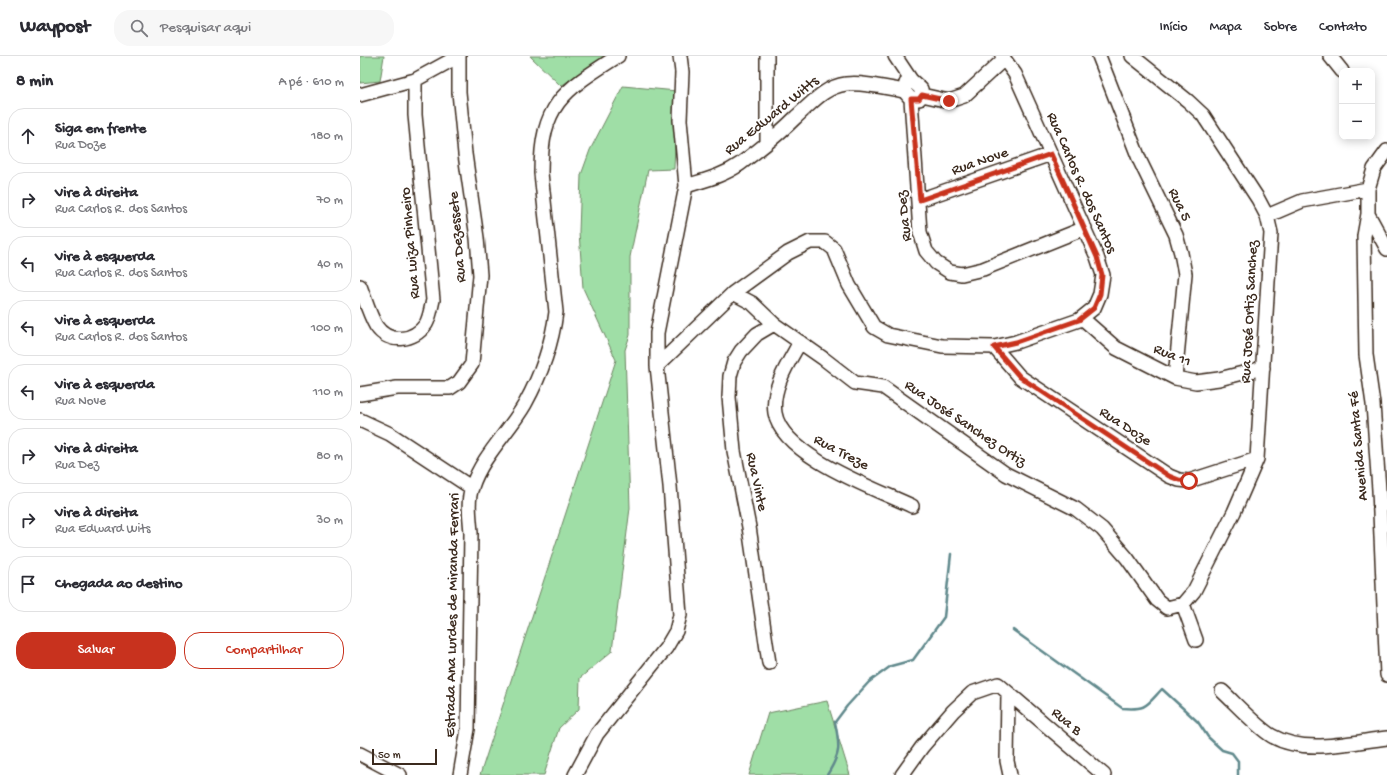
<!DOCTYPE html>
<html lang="pt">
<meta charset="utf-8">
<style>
:root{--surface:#fff;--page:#f7f7f7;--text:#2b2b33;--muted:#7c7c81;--line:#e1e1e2;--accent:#c8321e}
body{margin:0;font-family:"Gochi Hand",sans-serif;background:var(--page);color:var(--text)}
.controls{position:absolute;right:12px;top:12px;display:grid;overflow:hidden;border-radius:8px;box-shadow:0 2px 10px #0003}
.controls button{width:36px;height:36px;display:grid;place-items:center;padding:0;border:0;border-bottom:1px solid var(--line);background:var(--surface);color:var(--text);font:20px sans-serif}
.scale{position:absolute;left:12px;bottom:10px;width:65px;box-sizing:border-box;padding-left:4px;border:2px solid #3b2a1e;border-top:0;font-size:11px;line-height:14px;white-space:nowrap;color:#3b2a1e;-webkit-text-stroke:3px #fff;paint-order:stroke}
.stop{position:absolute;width:12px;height:12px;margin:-9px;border:3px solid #c8321e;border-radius:50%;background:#fff}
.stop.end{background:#c8321e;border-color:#fff;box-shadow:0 1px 4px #0008}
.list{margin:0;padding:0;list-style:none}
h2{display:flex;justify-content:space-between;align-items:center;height:52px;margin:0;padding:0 16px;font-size:17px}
h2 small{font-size:13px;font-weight:400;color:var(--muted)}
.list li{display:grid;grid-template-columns:26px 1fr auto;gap:12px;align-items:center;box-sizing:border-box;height:56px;margin:0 8px 8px;padding:0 8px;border:1px solid var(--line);border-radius:16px}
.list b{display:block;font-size:15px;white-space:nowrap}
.list p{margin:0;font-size:13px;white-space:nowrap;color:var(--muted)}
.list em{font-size:13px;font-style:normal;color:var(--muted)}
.actions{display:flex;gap:8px;padding:12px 16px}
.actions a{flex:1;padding:9px 0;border:1px solid var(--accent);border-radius:16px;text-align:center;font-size:14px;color:var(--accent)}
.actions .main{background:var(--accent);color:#fff}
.icon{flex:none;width:22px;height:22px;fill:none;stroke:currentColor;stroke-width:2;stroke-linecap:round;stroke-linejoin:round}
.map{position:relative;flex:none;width:1027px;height:719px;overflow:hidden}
header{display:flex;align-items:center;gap:24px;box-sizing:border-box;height:56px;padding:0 20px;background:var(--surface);border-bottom:1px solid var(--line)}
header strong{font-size:19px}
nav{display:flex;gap:22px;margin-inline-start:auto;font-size:14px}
.search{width:280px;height:36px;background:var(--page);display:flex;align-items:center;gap:10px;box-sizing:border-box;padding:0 14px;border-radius:16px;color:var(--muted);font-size:15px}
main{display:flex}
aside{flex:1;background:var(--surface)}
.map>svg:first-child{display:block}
.green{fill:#9fdea6;stroke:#6d8462}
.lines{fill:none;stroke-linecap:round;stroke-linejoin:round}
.stream{stroke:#60898c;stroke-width:2.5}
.minor-casing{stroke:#3b2a1e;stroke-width:16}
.minor{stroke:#fff;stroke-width:13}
.route{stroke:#c8321e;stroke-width:5}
.labels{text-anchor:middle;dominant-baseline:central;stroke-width:4;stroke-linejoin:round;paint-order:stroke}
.street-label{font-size:15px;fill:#3b2a1e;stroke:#fff}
</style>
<header>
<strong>Waypost</strong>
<div class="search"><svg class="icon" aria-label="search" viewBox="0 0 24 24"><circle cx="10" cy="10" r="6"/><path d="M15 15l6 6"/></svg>Pesquisar aqui</div>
<nav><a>Início</a><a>Mapa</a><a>Sobre</a><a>Contato</a></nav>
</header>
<main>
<aside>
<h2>8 min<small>A pé · 610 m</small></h2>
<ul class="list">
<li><svg class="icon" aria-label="ahead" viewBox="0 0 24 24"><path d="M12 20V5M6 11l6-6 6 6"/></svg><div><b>Siga em frente</b><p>Rua Doze</p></div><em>180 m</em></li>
<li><svg class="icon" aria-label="right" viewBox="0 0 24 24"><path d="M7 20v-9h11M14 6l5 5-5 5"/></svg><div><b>Vire à direita</b><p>Rua Carlos R. dos Santos</p></div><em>70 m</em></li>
<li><svg class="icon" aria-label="left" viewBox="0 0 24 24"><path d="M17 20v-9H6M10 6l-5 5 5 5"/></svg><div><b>Vire à esquerda</b><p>Rua Carlos R. dos Santos</p></div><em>40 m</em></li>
<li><svg class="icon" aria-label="left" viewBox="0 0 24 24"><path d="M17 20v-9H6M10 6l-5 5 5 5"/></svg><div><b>Vire à esquerda</b><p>Rua Carlos R. dos Santos</p></div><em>100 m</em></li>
<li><svg class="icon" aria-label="left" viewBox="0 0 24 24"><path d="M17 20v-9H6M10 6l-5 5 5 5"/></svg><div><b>Vire à esquerda</b><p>Rua Nove</p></div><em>110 m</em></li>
<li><svg class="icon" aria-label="right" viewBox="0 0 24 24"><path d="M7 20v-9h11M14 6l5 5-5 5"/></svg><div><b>Vire à direita</b><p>Rua Dez</p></div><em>80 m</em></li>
<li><svg class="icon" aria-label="right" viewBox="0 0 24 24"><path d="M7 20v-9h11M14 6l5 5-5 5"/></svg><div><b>Vire à direita</b><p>Rua Edward Wits</p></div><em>30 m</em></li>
<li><svg class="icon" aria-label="arrive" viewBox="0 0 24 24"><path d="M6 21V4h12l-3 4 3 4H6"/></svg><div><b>Chegada ao destino</b></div></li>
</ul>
<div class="actions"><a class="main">Salvar</a><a>Compartilhar</a></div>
</aside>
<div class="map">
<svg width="1027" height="719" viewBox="0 0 1027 719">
<rect width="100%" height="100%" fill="#fff"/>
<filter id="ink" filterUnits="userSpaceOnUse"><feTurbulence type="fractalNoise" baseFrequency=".025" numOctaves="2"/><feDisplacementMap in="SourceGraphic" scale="8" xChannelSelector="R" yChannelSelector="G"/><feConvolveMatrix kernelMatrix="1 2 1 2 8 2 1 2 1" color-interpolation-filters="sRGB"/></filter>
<g filter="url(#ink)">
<path class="green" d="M0,0H24L20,25L0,27Z
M170,0H245L201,30Z
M263,30L317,35L314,113L288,114L270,201V279L265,294L270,452L252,595L220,622L219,653L199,672L184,719H120L256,304L223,232L219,176L221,119L230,94Z
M467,645L490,719H389L408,657Z"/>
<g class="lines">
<path class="stream" d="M653,574L762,652C787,654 786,650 802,633L838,666L848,681L862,694L872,697L878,705V719
M467,719C481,697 480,691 475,666L487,650L509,626L531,610L553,604L584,561L591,498"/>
<g class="minor-casing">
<path id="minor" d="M535,0L551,24
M739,0L780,105L816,179L821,197L825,218L815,322
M970,0L982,15
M551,24L561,33L562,39L559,43H551L544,35L546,27Z
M0,39L55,24L99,0
M562,39L589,45L604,40L644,3
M551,43L560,176L566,195L576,207L590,216L602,218L623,213L725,172
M407,86V0
M1027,95L1014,113L1008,133V158L1027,193
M326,130C345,124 363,120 380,108C399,94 419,78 436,61C452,47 464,31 486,28C505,26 526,32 544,35
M559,144L691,98
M1008,158L1004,180L1006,299L1013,348L1019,434L1027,619
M907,160L942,145L1008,133
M0,230C5,243 9,258 16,270C29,289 54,285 66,268C70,261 71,252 73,244L55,59V24
M373,237L392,247L414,268L464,303L495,327L523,331L646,418L716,453L742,473L767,502L797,544L807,552L823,548L834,535L874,456L897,403L911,177L907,160L898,143L843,59L828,45L772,0
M722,262L756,292L815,322L836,326L859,323L903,312
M440,286C429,306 411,332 415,357C422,400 516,433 552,450
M634,291L660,321L809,420L819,424L829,425L897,403
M297,310L373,237L428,197L450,186H465L474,193L489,229L514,271L528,279L582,290L634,291L656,286L719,264L734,252L740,238L743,219L737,201L655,18L642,0
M0,338L37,332H90L99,326L112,308L120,219L117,182L105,98L99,36V0
M0,364L30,378L112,432
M823,548L836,584
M409,607L389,471L374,395L369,341L370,320L374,306L381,295L397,278L414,268
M862,635C875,647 898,672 912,680C945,699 991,686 1027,682
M648,637L647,705L650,719
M0,698L40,719
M100,719L108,673L111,477C110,462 107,445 112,431C122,400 149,376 165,348C181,319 192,289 196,256L181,117C181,48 203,35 258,0
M215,719L237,678L306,592L316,575L320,559L310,430L297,310V277L326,130L320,64L322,16L320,0
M542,719L562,691L593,655L612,637L638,628L744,719"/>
</g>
<use href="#minor" class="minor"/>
</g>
</g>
<g class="lines" filter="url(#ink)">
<path class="route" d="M589,45L562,39L559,43H551L560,144L691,98L737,201L742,219L740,238L734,252L719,264L656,286L634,291L660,321L809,420L819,424L829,425"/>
</g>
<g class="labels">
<g class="street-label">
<text transform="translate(412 60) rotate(-39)">Rua Edward Witts</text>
<text transform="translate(620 106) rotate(-19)">Rua Nove</text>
<text transform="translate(721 127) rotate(66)">Rua Carlos R. dos Santos</text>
<text transform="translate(819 149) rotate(64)">Rua 5</text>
<text transform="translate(545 160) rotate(-96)">Rua Dez</text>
<text transform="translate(98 181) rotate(-95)">Rua Dezessete</text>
<text transform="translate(51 187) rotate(-95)">Rua Luiza Pinheiro</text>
<text transform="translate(890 256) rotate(-87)">Rua José Ortiz Sanchez</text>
<text transform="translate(812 300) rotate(22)">Rua 11</text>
<text transform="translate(605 368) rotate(34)">Rua José Sanchez Ortiz</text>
<text transform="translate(765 371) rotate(33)">Rua Doze</text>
<text transform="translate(999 390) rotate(-95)">Avenida Santa Fé</text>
<text transform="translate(481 397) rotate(28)">Rua Treze</text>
<text transform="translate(396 426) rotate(78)">Rua Vinte</text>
<text transform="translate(93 559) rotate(-89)">Estrada Ana Lurdes de Miranda Ferrari</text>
<text transform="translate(706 666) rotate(40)">Rua B</text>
</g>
</g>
</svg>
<div class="controls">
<button>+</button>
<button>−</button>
</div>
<div class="scale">50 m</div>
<div class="stop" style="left:829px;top:425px"></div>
<div class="stop end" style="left:589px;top:45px"></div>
</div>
</main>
